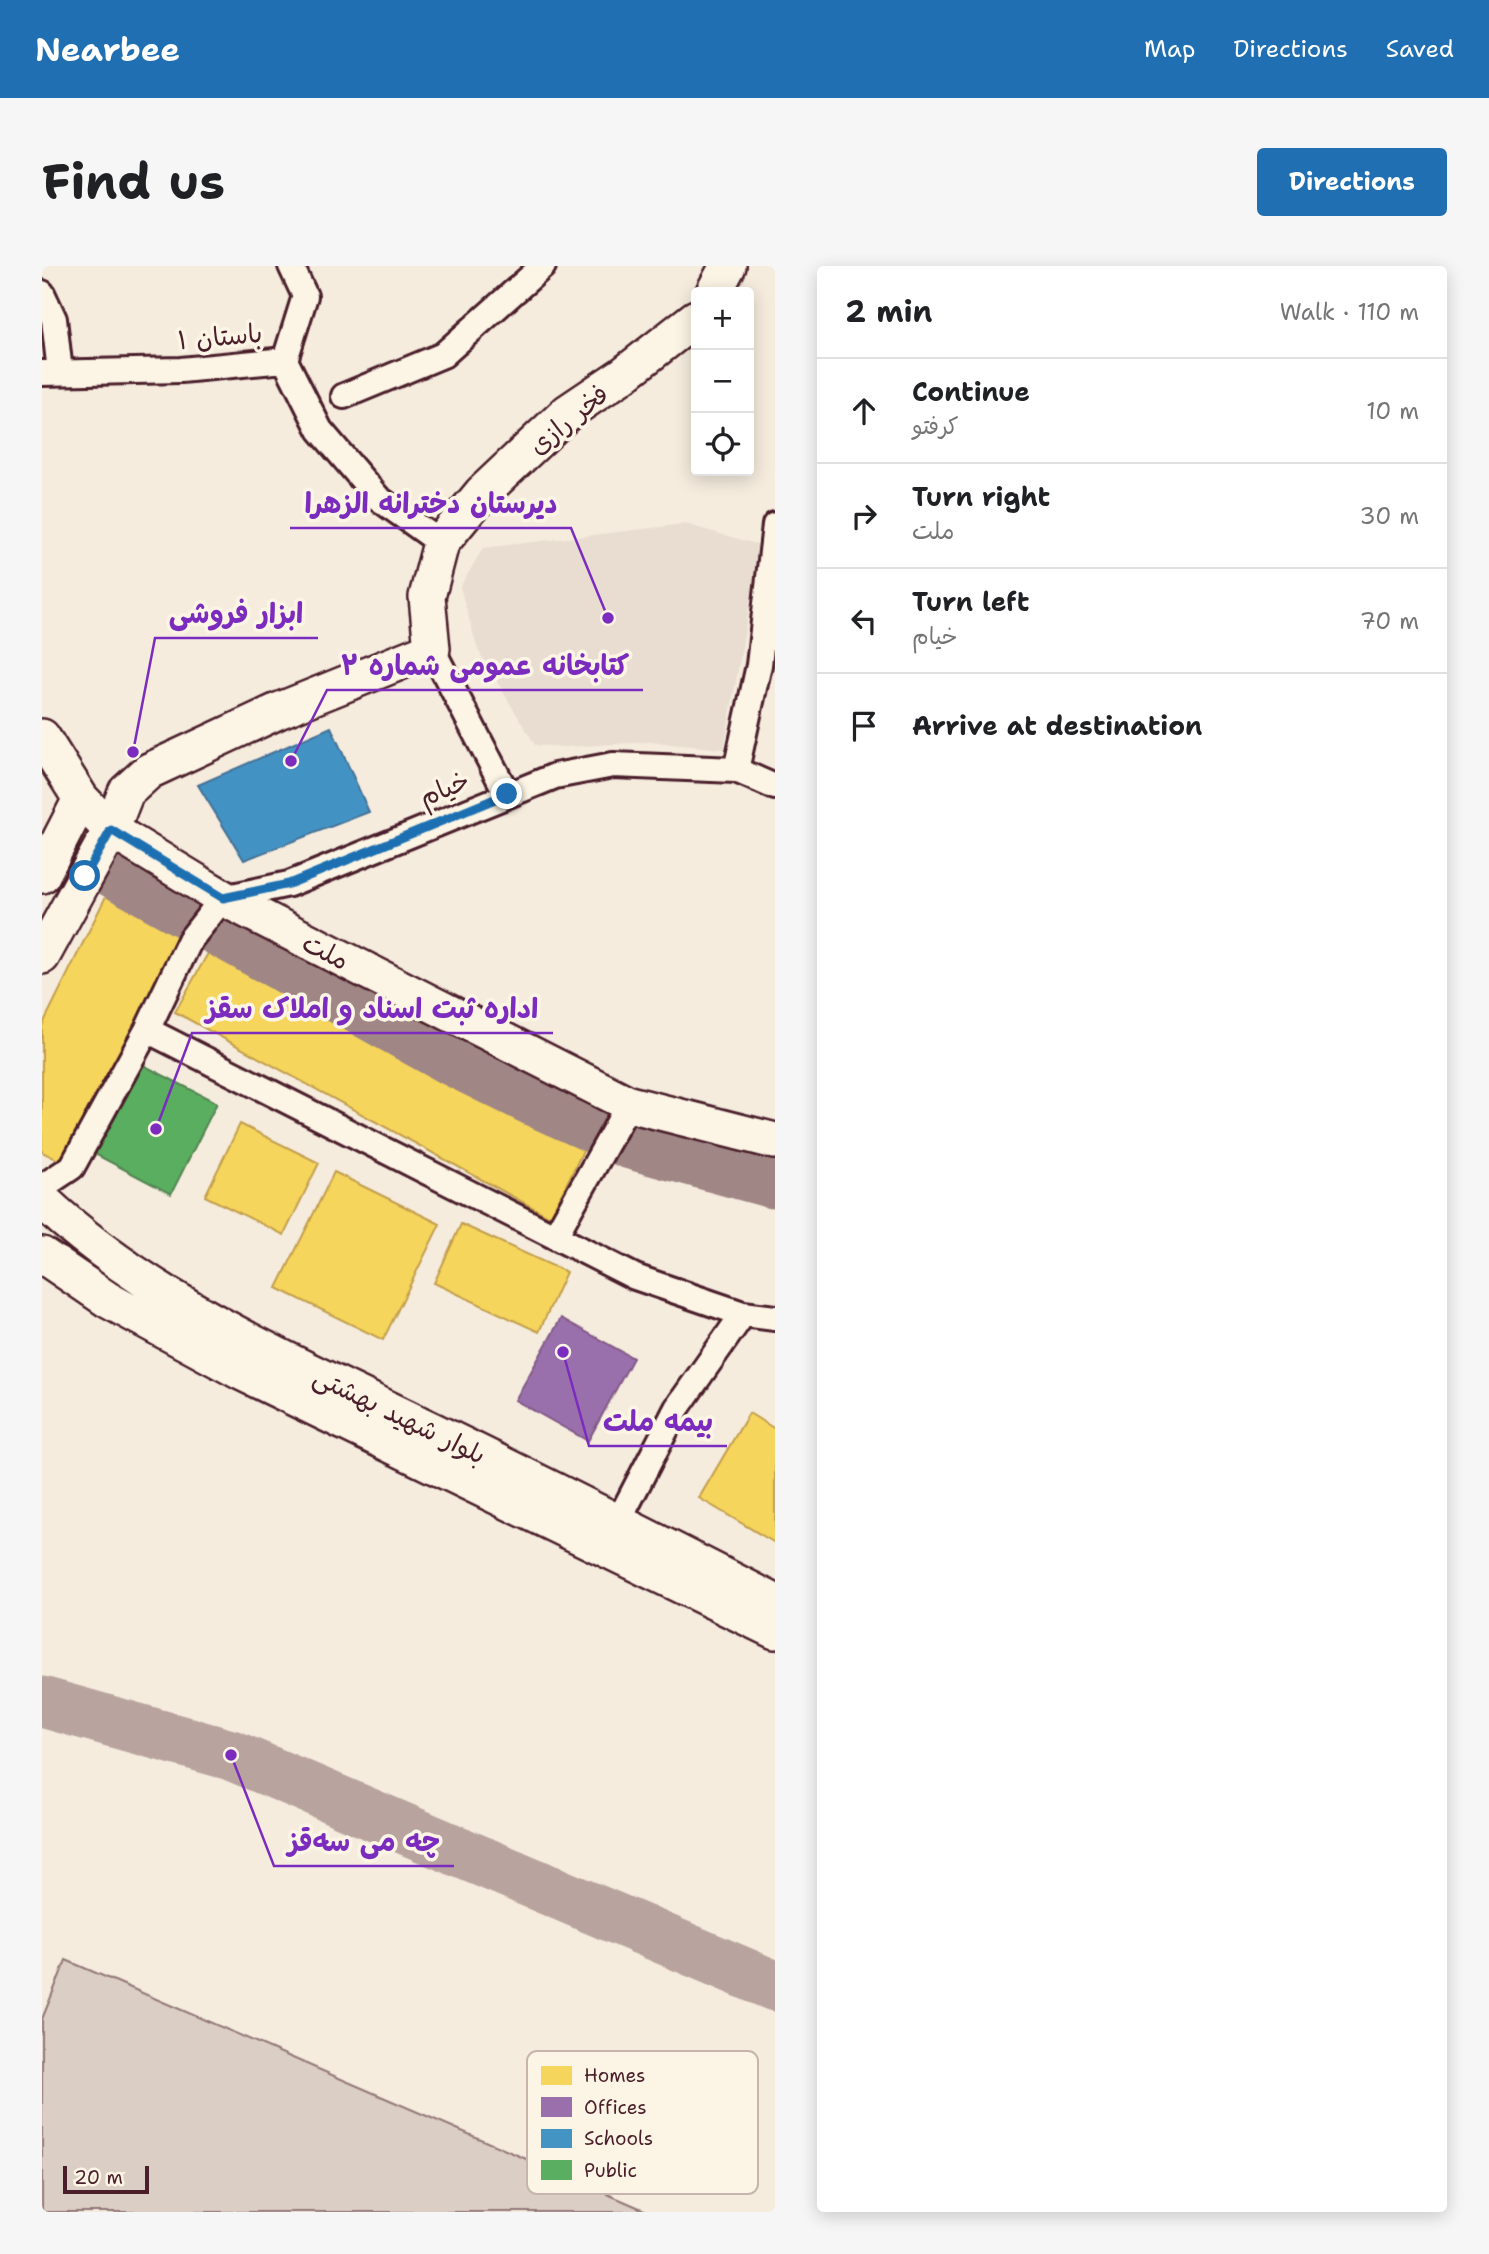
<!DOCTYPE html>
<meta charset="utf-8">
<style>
:root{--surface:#fff;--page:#f6f6f6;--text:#202124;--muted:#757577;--line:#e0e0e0;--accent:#1f6fb2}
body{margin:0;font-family:"Shantell Sans","Playpen Sans Arabic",sans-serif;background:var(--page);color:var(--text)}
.controls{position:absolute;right:21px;top:21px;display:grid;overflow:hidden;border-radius:7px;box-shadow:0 4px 18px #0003}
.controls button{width:63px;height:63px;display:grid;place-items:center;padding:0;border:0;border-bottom:2px solid var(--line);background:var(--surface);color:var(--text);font:35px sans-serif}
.scale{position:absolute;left:21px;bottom:18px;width:86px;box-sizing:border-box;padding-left:7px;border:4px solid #4a1f2b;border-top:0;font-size:19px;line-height:24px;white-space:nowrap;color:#4a1f2b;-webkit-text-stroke:5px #fcf5e5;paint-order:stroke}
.stop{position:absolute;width:21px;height:21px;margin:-16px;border:5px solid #1f6fb2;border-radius:50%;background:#fff}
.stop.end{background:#1f6fb2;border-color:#fff;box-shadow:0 2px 7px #0008}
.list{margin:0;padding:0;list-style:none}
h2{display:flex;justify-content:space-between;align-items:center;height:91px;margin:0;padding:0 28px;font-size:30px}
h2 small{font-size:23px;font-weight:400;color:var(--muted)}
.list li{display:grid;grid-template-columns:46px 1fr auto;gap:21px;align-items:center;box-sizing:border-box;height:105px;padding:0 28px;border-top:2px solid var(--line)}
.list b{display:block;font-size:26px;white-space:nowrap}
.list p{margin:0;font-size:23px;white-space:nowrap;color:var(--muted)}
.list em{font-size:23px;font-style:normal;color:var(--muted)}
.icon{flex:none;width:38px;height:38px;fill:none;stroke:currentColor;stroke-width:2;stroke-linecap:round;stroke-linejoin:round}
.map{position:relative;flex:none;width:733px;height:1946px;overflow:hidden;border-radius:7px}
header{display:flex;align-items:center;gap:42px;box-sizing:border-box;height:98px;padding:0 35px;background:var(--accent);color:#fff}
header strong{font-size:33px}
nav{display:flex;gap:38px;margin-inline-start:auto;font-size:24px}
.intro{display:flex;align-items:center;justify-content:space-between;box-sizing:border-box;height:168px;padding:0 42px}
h1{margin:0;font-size:49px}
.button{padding:18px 32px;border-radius:7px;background:var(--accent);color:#fff;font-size:24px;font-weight:700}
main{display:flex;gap:42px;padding:0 42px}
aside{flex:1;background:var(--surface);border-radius:7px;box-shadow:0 4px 18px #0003}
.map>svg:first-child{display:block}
.built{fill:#e8ddd0}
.green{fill:#dbcec4;stroke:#927678;stroke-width:2}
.homes{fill:#f6d55c;stroke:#c29e4d;stroke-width:2}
.offices{fill:#9970ab;stroke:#815885;stroke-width:2}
.schools{fill:#4393c3;stroke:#457095;stroke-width:2}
.public{fill:#5aae61;stroke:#558351;stroke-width:2}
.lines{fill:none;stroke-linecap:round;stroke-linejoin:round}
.river{stroke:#b8a39e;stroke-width:51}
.taxiway{stroke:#a08684;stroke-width:77}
.street-casing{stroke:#4a1f2b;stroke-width:30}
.secondary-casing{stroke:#4a1f2b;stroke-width:40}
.street{stroke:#fcf5e5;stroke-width:24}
.secondary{stroke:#fcf5e5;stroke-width:35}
.route{stroke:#1f6fb2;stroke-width:9}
.labels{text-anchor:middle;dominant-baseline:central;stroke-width:7;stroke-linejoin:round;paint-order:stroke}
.street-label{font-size:26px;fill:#4a1f2b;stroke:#fcf5e5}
.key{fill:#fcf5e5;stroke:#c7b5ad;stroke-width:2}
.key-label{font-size:19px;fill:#4a1f2b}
.leader{fill:none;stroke:#7b2cbf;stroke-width:2.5}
.callout-dot{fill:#7b2cbf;stroke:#fcf5e5;stroke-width:2.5}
.callout-label{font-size:28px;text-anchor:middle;font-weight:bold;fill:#7b2cbf;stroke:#fcf5e5;stroke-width:7;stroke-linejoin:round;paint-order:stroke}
</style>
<header>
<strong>Nearbee</strong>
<nav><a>Map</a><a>Directions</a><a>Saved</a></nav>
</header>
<div class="intro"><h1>Find us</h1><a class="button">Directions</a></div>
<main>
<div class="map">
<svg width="733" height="1946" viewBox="0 0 733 1946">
<rect width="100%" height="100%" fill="#f5ecde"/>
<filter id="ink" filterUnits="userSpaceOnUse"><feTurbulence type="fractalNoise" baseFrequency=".0143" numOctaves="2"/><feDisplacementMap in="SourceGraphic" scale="14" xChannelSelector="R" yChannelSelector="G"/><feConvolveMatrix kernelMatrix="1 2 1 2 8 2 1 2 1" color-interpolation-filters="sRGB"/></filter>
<g filter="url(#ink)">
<path class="built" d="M643,258L718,279L682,483L607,476L523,481L493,479L436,384L418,321L441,282Z"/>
<path class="green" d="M24,1694L607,1946H0V1753Z"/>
<path class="homes" d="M71,616L150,655L30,901L0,886V760Z
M174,673L550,867L508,951L133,746Z
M198,858L277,897L242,969L163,930Z
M292,906L398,958L341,1074L235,1022Z
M419,958L524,1006L497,1066L392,1017Z
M707,1147L733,1163V1277L657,1232Z"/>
<path class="offices" d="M519,1052L591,1092L546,1175L473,1134Z"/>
<path class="schools" d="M289,461L327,546L202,594L156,519Z"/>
<path class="public" d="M99,798L175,837L129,928L53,888Z"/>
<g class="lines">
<path class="river" d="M0,1436L189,1489L733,1720"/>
<path class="taxiway" d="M58,584L412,781L495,822L591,865L733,904"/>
<g class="street-casing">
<path id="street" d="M0,27L12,53L18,106
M243,94L278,164L336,232L399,277
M243,94L263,30L249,0
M0,107L139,104L243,94
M302,130L401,89L501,0
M390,383L465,528
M694,504L717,399L733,259
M105,764L593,1011L701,1048L733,1052
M0,921L30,901L105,764L148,674L181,632L247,618L513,510L571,499L694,504L733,521
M513,970L587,838
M576,1256L635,1142L701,1048"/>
</g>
<g class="secondary-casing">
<path id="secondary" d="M672,26L686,0
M0,471L39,533L69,564L181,632L587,838L733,875
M0,609L39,533
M0,690L69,564L84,526L107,505L236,445L390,383L385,331L399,277L440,227L526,146L581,109L654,52
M0,934C107,1035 246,1094 377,1158C496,1215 615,1276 733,1336
M0,989L66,1034L199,1106L733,1365"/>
</g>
<use href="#street" class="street"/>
<use href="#secondary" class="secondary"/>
</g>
</g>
<g class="lines" filter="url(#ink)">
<path class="route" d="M43,610L69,564L181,632L247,618L465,528"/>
</g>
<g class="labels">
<g class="street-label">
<text transform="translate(178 70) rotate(-5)">باستان ۱</text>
<text transform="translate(526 153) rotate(-39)">فخر رازی</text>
<text transform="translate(402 522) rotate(-23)">خیام</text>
<text transform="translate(284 685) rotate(27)">ملت</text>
<text transform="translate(358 1149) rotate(26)">بلوار شهید بهشتی</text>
</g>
</g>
<rect x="485" y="1785" width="231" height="143" rx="10" class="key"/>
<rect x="499" y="1800" width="31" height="19" fill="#f6d55c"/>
<rect x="499" y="1831" width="31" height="20" fill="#9970ab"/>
<rect x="499" y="1863" width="31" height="19" fill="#4393c3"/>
<rect x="499" y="1894" width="31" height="20" fill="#5aae61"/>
<g class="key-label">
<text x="542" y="1816">Homes</text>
<text x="542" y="1848">Offices</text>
<text x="542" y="1879">Schools</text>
<text x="542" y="1911">Public</text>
</g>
<path class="leader" d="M566 352L529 262H248M91 486L113 372H276M249 495L285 424H601M114 863L150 767H511M521 1086L547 1180H685M189 1489L232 1600H412"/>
<g class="callout-dot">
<circle cx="566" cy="352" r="7"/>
<circle cx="91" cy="486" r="7"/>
<circle cx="249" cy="495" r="7"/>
<circle cx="114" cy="863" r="7"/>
<circle cx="521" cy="1086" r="7"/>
<circle cx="189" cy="1489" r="7"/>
</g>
<g class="callout-label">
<text x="389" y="247">دیرستان دخترانه الزهرا</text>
<text x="194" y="357">ابزار فروشی</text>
<text x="443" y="409">کتابخانه عمومی شماره ۲</text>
<text x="330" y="752">اداره ثبت اسناد و املاک سقز</text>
<text x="616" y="1165">بیمه ملت</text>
<text x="322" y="1585">چە می سەقز</text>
</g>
</svg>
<div class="controls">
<button>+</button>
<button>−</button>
<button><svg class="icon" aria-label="locate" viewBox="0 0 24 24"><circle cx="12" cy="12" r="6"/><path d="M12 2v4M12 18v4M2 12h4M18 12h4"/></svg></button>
</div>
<div class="scale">20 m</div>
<div class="stop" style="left:43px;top:610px"></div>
<div class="stop end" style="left:465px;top:528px"></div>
</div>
<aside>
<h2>2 min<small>Walk · 110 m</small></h2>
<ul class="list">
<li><svg class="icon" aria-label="ahead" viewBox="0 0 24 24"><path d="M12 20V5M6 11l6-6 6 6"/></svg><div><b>Continue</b><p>کرفتو</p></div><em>10 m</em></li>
<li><svg class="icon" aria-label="right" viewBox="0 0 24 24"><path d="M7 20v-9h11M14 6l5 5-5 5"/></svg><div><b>Turn right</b><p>ملت</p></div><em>30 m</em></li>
<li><svg class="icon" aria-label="left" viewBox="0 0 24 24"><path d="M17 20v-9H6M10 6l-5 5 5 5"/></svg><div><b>Turn left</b><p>خیام</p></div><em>70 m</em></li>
<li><svg class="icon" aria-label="arrive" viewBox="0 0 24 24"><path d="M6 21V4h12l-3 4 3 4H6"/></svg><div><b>Arrive at destination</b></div></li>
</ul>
</aside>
</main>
